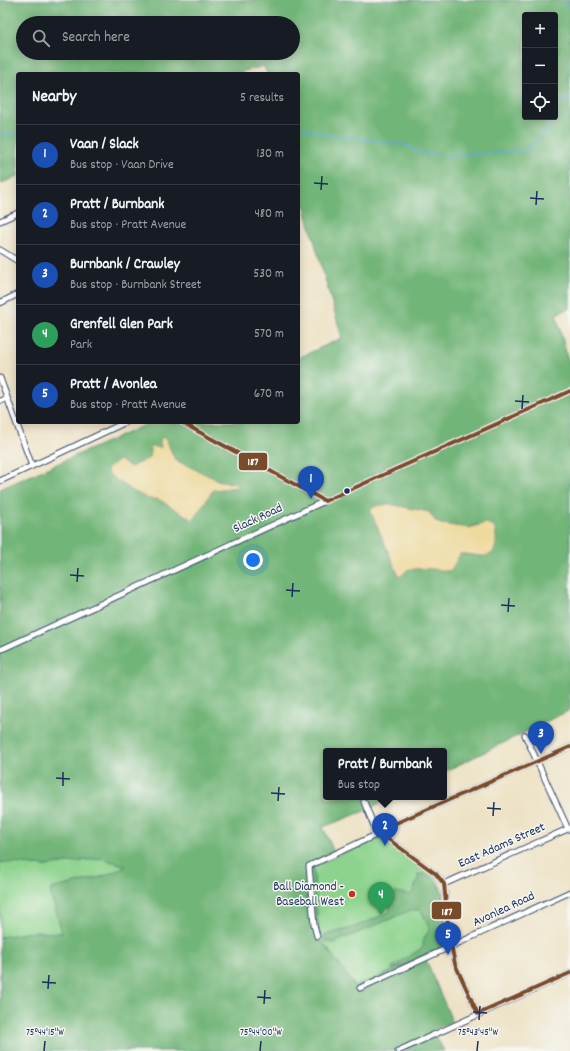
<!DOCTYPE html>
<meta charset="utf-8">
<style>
:root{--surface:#171b24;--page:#242831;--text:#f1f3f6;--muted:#9ea1a6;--line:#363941;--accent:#c8321e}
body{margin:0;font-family:Dekko,sans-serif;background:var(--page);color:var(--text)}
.controls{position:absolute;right:12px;top:12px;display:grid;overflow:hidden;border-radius:4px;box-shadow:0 2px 10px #0003}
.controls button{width:36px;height:36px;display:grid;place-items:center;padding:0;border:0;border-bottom:1px solid var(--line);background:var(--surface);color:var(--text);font:20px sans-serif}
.you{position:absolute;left:253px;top:560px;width:14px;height:14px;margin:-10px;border:3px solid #fff;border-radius:50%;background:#1a73e8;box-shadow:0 0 0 6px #1a73e833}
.badge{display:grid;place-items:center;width:26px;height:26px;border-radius:50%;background:var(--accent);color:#fff;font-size:13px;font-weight:700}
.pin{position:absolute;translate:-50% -33px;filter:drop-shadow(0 1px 2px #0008)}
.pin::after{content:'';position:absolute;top:21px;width:14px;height:12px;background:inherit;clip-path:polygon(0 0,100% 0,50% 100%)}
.popup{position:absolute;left:323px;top:748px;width:124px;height:52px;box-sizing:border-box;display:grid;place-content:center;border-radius:4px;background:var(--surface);filter:drop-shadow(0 1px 3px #0005);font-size:13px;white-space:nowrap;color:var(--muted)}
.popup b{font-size:15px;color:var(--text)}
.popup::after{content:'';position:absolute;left:50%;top:100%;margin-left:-8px;border:8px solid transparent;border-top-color:var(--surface)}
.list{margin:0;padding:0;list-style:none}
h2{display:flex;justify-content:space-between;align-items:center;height:52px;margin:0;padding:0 16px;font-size:17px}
h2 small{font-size:13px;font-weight:400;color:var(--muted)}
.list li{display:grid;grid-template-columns:26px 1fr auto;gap:12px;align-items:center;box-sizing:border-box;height:60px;padding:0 16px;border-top:1px solid var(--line)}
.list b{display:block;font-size:15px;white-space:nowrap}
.list p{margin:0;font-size:13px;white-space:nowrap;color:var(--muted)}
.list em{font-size:13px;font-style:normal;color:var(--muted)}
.icon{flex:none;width:22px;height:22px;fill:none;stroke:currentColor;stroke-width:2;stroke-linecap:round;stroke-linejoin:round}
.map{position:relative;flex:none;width:570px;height:1051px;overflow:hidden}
.search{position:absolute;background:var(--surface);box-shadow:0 2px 10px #0003;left:16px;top:16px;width:284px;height:44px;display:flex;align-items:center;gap:10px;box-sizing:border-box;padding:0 14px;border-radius:22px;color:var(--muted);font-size:15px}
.panel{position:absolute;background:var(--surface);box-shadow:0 2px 10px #0003;left:16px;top:72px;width:284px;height:352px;border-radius:4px}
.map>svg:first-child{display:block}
.green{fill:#8dd38d;stroke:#548176}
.forest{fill:#72b578;stroke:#46726b;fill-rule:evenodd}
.sand{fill:#eeda9e;stroke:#84847e}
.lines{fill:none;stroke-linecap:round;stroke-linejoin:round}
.stream{stroke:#63a8d9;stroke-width:1.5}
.minor-casing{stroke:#3a4a6d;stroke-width:7}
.minor{stroke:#fff;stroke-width:5}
.bus-1-casing{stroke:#f6f6f2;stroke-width:7}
.bus-1{stroke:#7a4b2a;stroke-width:4}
.ticks{fill:none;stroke:#1b2f5e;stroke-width:1.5}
.bus-dot{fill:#1b2f5e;stroke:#f6f6f2;stroke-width:1.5}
.poi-dot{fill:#c8321e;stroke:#f6f6f2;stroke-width:1.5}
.labels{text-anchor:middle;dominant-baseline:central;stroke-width:3;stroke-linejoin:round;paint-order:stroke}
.street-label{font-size:13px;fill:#1b2f5e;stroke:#f6f6f2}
.poi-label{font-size:13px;fill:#1b2f5e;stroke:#f6f6f2;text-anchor:end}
.ticks-label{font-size:10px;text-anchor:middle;fill:#1b2f5e;stroke:#f6f6f2;stroke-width:3;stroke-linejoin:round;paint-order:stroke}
.line-badge{stroke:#f6f6f2;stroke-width:1.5}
.badge-label{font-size:11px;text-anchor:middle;font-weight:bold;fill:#fff}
</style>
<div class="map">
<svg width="570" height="1051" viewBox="0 0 570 1051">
<rect width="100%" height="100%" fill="#f6f6f2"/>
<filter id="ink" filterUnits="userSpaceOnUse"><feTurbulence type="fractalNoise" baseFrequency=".025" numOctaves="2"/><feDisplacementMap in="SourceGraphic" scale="8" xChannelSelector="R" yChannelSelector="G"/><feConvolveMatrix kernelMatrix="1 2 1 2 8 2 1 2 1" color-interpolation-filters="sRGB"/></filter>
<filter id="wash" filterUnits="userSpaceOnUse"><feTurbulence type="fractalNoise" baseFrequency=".012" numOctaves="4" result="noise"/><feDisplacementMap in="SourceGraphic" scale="16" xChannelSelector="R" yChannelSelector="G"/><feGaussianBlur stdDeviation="0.9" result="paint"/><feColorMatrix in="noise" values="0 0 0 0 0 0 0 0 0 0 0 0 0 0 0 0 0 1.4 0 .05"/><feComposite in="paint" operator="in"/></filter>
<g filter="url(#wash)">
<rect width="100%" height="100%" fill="#ede2c5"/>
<path class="green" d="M378,836L435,876L443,892L448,946L355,987L319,937L313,867Z
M102,858L126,866L124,868L101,877L51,889V895L63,933L34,932L0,937V862L46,866Z"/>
<path class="forest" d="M0,0H570V308L556,314L570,367V710L444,772V751H326V797H392L362,812L323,827L334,852L313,867L319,937L355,987L425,957L452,1021L433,1030L444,1051H0V937L34,932L62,933L51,895V889L101,877L124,868L126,866L102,858L46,866L0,862V489L152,422H298V358L342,338L298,184V74H267L264,66L244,71L241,74H18V176L0,184ZM525,15H555V117H525ZM23,23H293V53H23ZM161,448C182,466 211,480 238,484L237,487L213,490L193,520L158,499H149L131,467L149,458ZM389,504L429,512L436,522L441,524L469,528L477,524L482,556L460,554L451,569L447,571C436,568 420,567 409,569C405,570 403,575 399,576L370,510L373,507Z
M418,874C449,872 445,925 445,946L394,969L391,968L422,948L425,936L430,930L421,910H411L334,943L324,941L325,935L355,927L390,912C389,904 389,897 396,892L411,895L418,880Z"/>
<path class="sand" d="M165,437L175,460L222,482L238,484L237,487L213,490L193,520L158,499H149L133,491L108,474L107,469L119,460L131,467L149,458L151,446L161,448L160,439Z
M389,504L429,512L436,522L441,524L469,528L486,523L494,526C497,537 499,556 483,556C475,556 468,553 460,554L451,570L447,571C434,568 420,568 407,570L401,576H399L370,510L376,506Z"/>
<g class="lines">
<path class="stream" d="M563,0L570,11
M555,105L570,98
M302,128L323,134L406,145L419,153L451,156L528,150L550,128L548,117
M0,135L18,133"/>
</g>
</g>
<g filter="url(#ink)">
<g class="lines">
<g class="minor-casing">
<path id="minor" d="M0,221L18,213
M0,250L18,261
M0,303L18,294
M0,378L32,466
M0,401L6,399
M181,422L325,501
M0,481L126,422
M0,650L325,501L570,391
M525,735L568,829
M364,802L374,826L380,833L436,874L444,884L449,934L455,964L478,1014
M444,884L570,828
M317,936L314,925L309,866L380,833L387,827L570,747
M360,988L570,892
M398,1051L570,973"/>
</g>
<use href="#minor" class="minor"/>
<g class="bus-1-casing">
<path id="bus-1" d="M181,422L325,501
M325,501L570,391
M380,833L436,874L444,884L449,934L455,964L478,1014
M380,833L387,827L570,747
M478,1014L570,973"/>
</g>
<use href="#bus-1" class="bus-1"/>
</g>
</g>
<path class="ticks" d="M314,183L328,184M321,190L322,176M530,198L544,199M536,205L537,191M515,401L529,402M522,409L523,395M70,575L84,576M77,582L78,568M286,590L300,591M292,597L293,583M501,605L515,606M508,612L509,598M56,778L70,779M63,786V772M271,793L285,794M278,801L279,787M487,808L501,809M493,816L494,802M42,982L56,983M48,989L49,975M257,997L271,998M264,1004L265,990M473,1012L487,1013M479,1020L480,1006M44,1051L45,1041M260,1051L261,1041M477,1051L478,1041"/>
<circle class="bus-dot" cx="347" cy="491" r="3.5"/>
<circle class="poi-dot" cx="352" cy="894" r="4"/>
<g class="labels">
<g class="street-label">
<text transform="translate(258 519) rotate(-25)">Slack Road</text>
<text transform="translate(502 846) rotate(-24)">East Adams Street</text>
<text transform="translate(504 910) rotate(-25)">Avonlea Road</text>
</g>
<g class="poi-label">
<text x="344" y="887">Ball Diamond -<tspan x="344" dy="15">Baseball West</tspan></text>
</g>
</g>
<g class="ticks-label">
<text x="45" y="1035">75°44'15"W</text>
<text x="261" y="1035">75°44'00"W</text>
<text x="478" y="1035">75°43'45"W</text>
</g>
<g class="line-badge">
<rect x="238" y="452" width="30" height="19" rx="4" fill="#7a4b2a"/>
<rect x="431" y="901" width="31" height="19" rx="4" fill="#7a4b2a"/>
</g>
<g class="badge-label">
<text x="253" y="465">187</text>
<text x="447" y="915">187</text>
</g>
</svg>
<div class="controls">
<button>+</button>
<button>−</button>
<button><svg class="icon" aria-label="locate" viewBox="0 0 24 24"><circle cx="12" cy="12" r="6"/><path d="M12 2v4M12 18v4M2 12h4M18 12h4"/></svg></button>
</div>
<div class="you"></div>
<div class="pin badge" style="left:311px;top:499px;background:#1a4fb4">1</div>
<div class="pin badge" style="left:385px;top:846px;background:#1a4fb4">2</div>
<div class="popup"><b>Pratt / Burnbank</b>Bus stop</div>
<div class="pin badge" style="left:541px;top:754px;background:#1a4fb4">3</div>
<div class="pin badge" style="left:381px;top:915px;background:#2e9e5b">4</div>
<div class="pin badge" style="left:448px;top:955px;background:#1a4fb4">5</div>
<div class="search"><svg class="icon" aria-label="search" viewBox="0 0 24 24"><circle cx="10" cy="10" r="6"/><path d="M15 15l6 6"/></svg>Search here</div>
<section class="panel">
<h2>Nearby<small>5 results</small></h2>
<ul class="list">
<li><span class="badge" style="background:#1a4fb4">1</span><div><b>Vaan / Slack</b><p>Bus stop · Vaan Drive</p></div><em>130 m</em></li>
<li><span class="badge" style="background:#1a4fb4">2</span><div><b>Pratt / Burnbank</b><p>Bus stop · Pratt Avenue</p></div><em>480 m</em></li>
<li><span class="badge" style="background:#1a4fb4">3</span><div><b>Burnbank / Crawley</b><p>Bus stop · Burnbank Street</p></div><em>530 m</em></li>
<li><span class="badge" style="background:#2e9e5b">4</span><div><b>Grenfell Glen Park</b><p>Park</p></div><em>570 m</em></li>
<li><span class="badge" style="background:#1a4fb4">5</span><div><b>Pratt / Avonlea</b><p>Bus stop · Pratt Avenue</p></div><em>670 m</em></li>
</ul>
</section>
</div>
